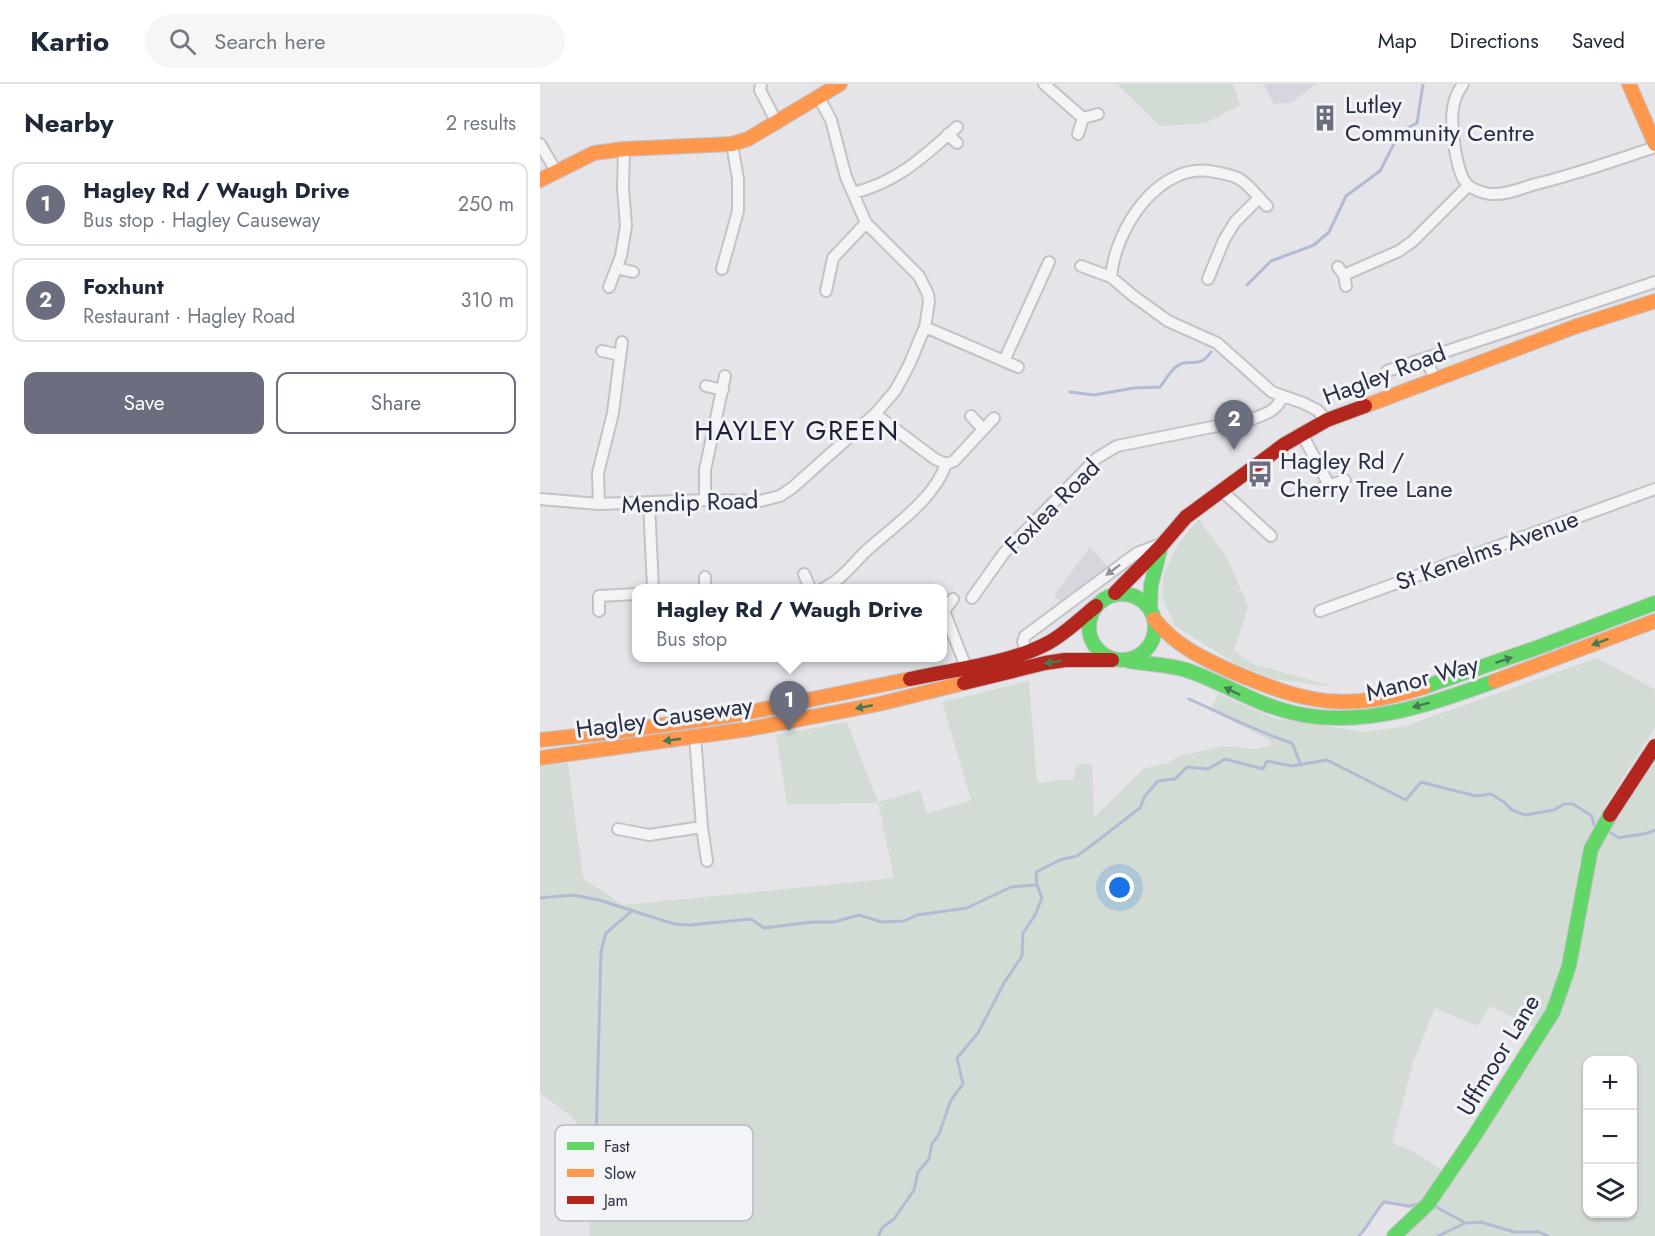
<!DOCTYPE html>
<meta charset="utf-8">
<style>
:root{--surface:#fff;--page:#f6f6f7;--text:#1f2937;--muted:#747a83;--line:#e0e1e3;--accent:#6b6e7e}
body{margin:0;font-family:Jost,sans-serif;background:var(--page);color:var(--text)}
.controls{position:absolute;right:18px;bottom:18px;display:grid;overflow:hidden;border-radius:12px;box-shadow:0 2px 4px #0004}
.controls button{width:54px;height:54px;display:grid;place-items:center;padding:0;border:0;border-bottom:2px solid var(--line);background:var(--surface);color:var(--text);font:30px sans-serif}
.you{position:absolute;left:580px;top:804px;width:21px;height:21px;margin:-15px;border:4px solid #fff;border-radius:50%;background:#1a73e8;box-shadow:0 0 0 9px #1a73e833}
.badge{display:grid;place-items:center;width:39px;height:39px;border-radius:50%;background:var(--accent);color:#fff;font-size:20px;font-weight:700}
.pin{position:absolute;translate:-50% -50px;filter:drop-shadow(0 2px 3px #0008)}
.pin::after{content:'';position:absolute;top:32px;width:21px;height:18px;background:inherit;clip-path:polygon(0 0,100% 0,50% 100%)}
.popup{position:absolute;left:92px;top:500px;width:315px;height:78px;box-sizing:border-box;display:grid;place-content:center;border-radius:12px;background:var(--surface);filter:drop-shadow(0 2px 4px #0005);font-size:20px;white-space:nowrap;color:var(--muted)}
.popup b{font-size:22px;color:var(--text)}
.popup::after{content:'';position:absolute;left:50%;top:100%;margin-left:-12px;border:12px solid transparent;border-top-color:var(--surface)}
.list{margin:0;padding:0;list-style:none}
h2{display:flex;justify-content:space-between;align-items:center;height:78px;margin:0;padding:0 24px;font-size:26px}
h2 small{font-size:20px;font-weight:400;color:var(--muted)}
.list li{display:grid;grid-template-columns:39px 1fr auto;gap:18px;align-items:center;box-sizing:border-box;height:84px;margin:0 12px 12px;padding:0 12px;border:2px solid var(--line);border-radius:12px}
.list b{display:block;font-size:22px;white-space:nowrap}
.list p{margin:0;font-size:20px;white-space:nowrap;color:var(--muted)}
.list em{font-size:20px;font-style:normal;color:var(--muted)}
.actions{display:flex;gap:12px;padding:18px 24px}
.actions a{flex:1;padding:14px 0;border:2px solid var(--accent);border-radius:12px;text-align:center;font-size:21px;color:var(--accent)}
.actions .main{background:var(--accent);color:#fff}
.icon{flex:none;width:33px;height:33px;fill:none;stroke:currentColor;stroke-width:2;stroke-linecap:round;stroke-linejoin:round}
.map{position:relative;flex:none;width:1115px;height:1152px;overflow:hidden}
header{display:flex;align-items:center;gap:36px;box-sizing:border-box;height:84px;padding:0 30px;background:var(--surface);border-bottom:2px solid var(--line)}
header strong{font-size:28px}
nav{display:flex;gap:33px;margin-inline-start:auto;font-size:21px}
.search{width:420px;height:54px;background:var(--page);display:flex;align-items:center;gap:15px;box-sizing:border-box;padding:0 21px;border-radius:33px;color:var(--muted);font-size:22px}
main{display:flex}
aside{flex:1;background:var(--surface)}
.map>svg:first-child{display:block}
.built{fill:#d5d6de}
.green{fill:#d3dcd4;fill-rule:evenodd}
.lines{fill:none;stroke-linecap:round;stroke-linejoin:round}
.stream{stroke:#b3bbd4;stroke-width:3}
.street-casing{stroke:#c2c2c7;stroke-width:14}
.fast-casing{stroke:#c2c2c7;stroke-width:16}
.slow-casing{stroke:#c2c2c7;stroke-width:16}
.jam-casing{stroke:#c2c2c7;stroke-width:16}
.street{stroke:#f4f4f6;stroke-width:10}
.fast{stroke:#63d668;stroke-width:14}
.slow{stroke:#ff974d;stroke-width:14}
.jam{stroke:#b3261e;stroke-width:14}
.oneway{fill:#8f919d}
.oneway2{fill:#447a54}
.labels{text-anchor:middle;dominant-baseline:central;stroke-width:6;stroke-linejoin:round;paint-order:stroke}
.poi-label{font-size:24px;fill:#2a2e44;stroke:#f2f4f8;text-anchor:start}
.street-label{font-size:24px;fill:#2a2e44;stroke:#f2f4f8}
.quarter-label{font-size:27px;letter-spacing:1.5px;fill:#1c1f35;stroke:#f2f4f8}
.key{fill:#f2f4f8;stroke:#b6b9c2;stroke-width:1.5}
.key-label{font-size:16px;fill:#2a2e44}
</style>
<header>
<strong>Kartio</strong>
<div class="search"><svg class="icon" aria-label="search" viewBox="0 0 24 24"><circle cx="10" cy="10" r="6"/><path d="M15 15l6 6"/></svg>Search here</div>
<nav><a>Map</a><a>Directions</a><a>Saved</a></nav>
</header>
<main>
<aside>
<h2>Nearby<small>2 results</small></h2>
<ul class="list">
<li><span class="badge">1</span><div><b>Hagley Rd / Waugh Drive</b><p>Bus stop · Hagley Causeway</p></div><em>250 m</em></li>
<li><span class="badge">2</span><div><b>Foxhunt</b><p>Restaurant · Hagley Road</p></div><em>310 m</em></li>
</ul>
<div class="actions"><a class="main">Save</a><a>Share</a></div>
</aside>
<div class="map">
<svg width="1115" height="1152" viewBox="0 0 1115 1152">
<rect width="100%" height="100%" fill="#e5e5e9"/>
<path class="built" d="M723,0H776L751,19L734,20Z
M550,463L567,482L533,511L520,517L514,511Z"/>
<path class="green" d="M577,0H693L700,21L666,39L620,42Z
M659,435L689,477L708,523L694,567L713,580L796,603L734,595L698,581L635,542L623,515V491L639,458Z
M1057,574L1115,605V643L1066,721L1039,781L1030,850L1010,923L997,945L950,922L937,942L895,924L873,979L852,1059L869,1065L904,1087L876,1126L844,1118C834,1129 829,1141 819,1152H49L54,1064L32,1033L0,1009V682L28,679L43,794L83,821L354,794L338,719L247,720L236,651L307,638L338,718L380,706L387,730L431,716L402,618L489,597L497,699L533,695L537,681L552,680L554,733L605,684L626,680L639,672L684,662L715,665L730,662L731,657L670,626L679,610L734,634L826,648L865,642Z
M1115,671V1152H861L899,1118L1017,929L1053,776L1064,748ZM1048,976H1092V1130H1048Z"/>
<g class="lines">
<path class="stream" d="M707,201L731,177L774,161L789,148L806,112L840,87L860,48L877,39L883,0
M530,308L554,311L594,304L620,303C625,297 630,287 636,283C649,272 658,287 671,268
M649,615C683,630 717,648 752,659L761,681
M1071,749L1079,754C1092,751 1103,752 1115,746
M0,814L33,811L59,816L134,840L150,841L211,835L224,844L273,838H294L319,831L342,838L364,837L377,831L427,824L471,803L497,801
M56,1057L61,867L66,849L92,827
M894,1122L924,1138
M338,1152L343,1143L354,1135L374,1106L378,1088L389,1075L392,1060L399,1050L411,1016L423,1000L417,974L438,949L464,899L482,872L483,849L495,831L502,814L497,801L496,788L520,776L537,772L552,761L600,724L605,712L618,697L635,695L647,683L668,685L685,675L723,685L727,677L752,682L787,676L866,716L881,698L936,712L951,710L964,718L972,726L985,731L1014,726L1024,720H1033L1052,732L1054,741
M819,1152C829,1141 834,1129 844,1118L869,1122L880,1120
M898,1152L925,1139L941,1138L974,1148H999L1008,1152"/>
<g class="street-casing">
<path id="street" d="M221,0L220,6L237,39
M504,0L543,34
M923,0C908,20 912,42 915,66C917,76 920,93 927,100C931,105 945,110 952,110C965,111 980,105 992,101C1034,91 1074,77 1115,63
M408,50L417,59
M538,50L543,34L558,30
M0,60L16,87
M313,109C358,98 384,72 417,43
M727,122C719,114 711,103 701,96C694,91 684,90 675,88C619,76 575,145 571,193L592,211L628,237L677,259L732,308L763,319L777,326L787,336
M541,182L571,193
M798,183L804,191L806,202
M77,184L93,188
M182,185L198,127V95L192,60
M804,191L859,167L873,157L928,102
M668,195L684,156L695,138L719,114
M69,203L81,172L86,142L83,104L84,65
M286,207L293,174L326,139
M385,243L478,283
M62,267L80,271
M885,274L895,294
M464,277L509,178
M847,287L1115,198
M166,302L183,306
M431,332L443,345
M762,350L789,401
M406,380L414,377L454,334
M779,405L805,396
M682,407L731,452
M0,415L59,420L165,416L220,417L240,412L252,404L335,330L355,307L369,281L385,243L389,218L388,210L379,192L326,139L306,93L291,36L278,12
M165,416V386L185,292
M109,419L113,504
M59,420L58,389L73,329L82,258
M264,490L270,504
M165,493V504
M284,504C300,497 313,480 325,468C352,443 394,416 406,380L395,375L335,330
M432,514L464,469L557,374L577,362L712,335C725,330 737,327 742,313
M59,527V512L96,510
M404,527L413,515
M780,527L1115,405
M402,528L404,527L426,583
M487,568L483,558L485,552L597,469L621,460
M155,652L162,743L167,777
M78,745L109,751L162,743"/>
</g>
<g class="fast-casing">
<path id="fast" d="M549 543a33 33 0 1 1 66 0a33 33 0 1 1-66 0Z
M610,525L611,501L621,462
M589,577C610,581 632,580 652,588C687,601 718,621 754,629C822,645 892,620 955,597
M884,603L999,563L1115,519
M854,1152L888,1120L933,1054L1013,928L1029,882L1051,765L1070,731"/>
</g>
<g class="slow-casing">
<path id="slow" d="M1089,0L1115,60
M0,96L54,69L84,65L192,60L208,55L300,0
M825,322L1037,242L1115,217
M614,535C636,562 662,574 693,588C768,620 805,628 884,603
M955,597L1115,537
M0,656L82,647L205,629L370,595
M0,674L209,645L339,620L424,599"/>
</g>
<g class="jam-casing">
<path id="jam" d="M575,509L621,462L646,433L745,360L787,336L825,322
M370,595C414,585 469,580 508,559C525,550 541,534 556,522
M424,599L505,579L525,576H572
M1070,731L1115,662"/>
</g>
<use href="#street" class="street"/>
<use href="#fast" class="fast"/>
<use href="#slow" class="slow"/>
<use href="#jam" class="jam"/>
</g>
<defs><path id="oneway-solid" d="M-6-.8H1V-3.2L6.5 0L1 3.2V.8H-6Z" transform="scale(1.5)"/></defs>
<use class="oneway" href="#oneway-solid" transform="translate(573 486) rotate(143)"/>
<g class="oneway2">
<use href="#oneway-solid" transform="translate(1060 558) rotate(159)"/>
<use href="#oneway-solid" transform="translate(964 576) rotate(-18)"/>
<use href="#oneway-solid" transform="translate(513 578) rotate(171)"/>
<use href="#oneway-solid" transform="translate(692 607) rotate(-154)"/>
<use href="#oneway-solid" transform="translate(881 621) rotate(165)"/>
<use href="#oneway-solid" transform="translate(324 623) rotate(169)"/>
<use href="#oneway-solid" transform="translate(132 656) rotate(172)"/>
</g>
<defs>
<g id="building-bare" transform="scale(2.07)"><path d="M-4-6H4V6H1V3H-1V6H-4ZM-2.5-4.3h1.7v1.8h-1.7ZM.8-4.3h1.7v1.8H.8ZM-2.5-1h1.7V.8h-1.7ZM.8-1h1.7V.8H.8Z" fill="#6b6e7e" stroke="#f2f4f8" stroke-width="2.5" paint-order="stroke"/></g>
<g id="bus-bare" transform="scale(2.07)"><path d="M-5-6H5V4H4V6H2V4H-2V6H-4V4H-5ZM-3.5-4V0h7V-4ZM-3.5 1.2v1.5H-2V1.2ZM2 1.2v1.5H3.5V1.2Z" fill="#6b6e7e" stroke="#f2f4f8" stroke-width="2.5" paint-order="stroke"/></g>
</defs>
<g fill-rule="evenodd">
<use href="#building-bare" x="785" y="34"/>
<use href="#bus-bare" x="720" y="390"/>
</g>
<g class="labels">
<g class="poi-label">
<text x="805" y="20">Lutley<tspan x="805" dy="28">Community Centre</tspan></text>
<text x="740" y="376">Hagley Rd /<tspan x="740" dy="28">Cherry Tree Lane</tspan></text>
</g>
<g class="street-label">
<text transform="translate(844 290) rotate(-21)">Hagley Road</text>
<text transform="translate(150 418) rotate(-2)">Mendip Road</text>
<text transform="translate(512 422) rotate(-45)">Foxlea Road</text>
<text transform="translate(947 466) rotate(-20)">St Kenelms Avenue</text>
<text transform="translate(882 594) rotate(-15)">Manor Way</text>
<text transform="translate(124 633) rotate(-8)">Hagley Causeway</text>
<text transform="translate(958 971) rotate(-59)">Uffmoor Lane</text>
</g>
<g class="quarter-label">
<text x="257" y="346">HAYLEY GREEN</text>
</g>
</g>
<rect x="15" y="1041" width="198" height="96" rx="9" class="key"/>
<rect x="27" y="1058" width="27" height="8" fill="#63d668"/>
<rect x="27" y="1085" width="27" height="8" fill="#ff974d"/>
<rect x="27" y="1112" width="27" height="8" fill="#b3261e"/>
<g class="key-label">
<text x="64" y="1068">Fast</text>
<text x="64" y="1095">Slow</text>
<text x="64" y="1122">Jam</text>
</g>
</svg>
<div class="controls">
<button>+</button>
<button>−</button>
<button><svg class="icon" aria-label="layers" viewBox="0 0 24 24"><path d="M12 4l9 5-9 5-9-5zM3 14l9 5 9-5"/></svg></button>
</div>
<div class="you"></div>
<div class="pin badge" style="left:249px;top:647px">1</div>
<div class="popup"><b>Hagley Rd / Waugh Drive</b>Bus stop</div>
<div class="pin badge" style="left:694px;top:366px">2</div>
</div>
</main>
